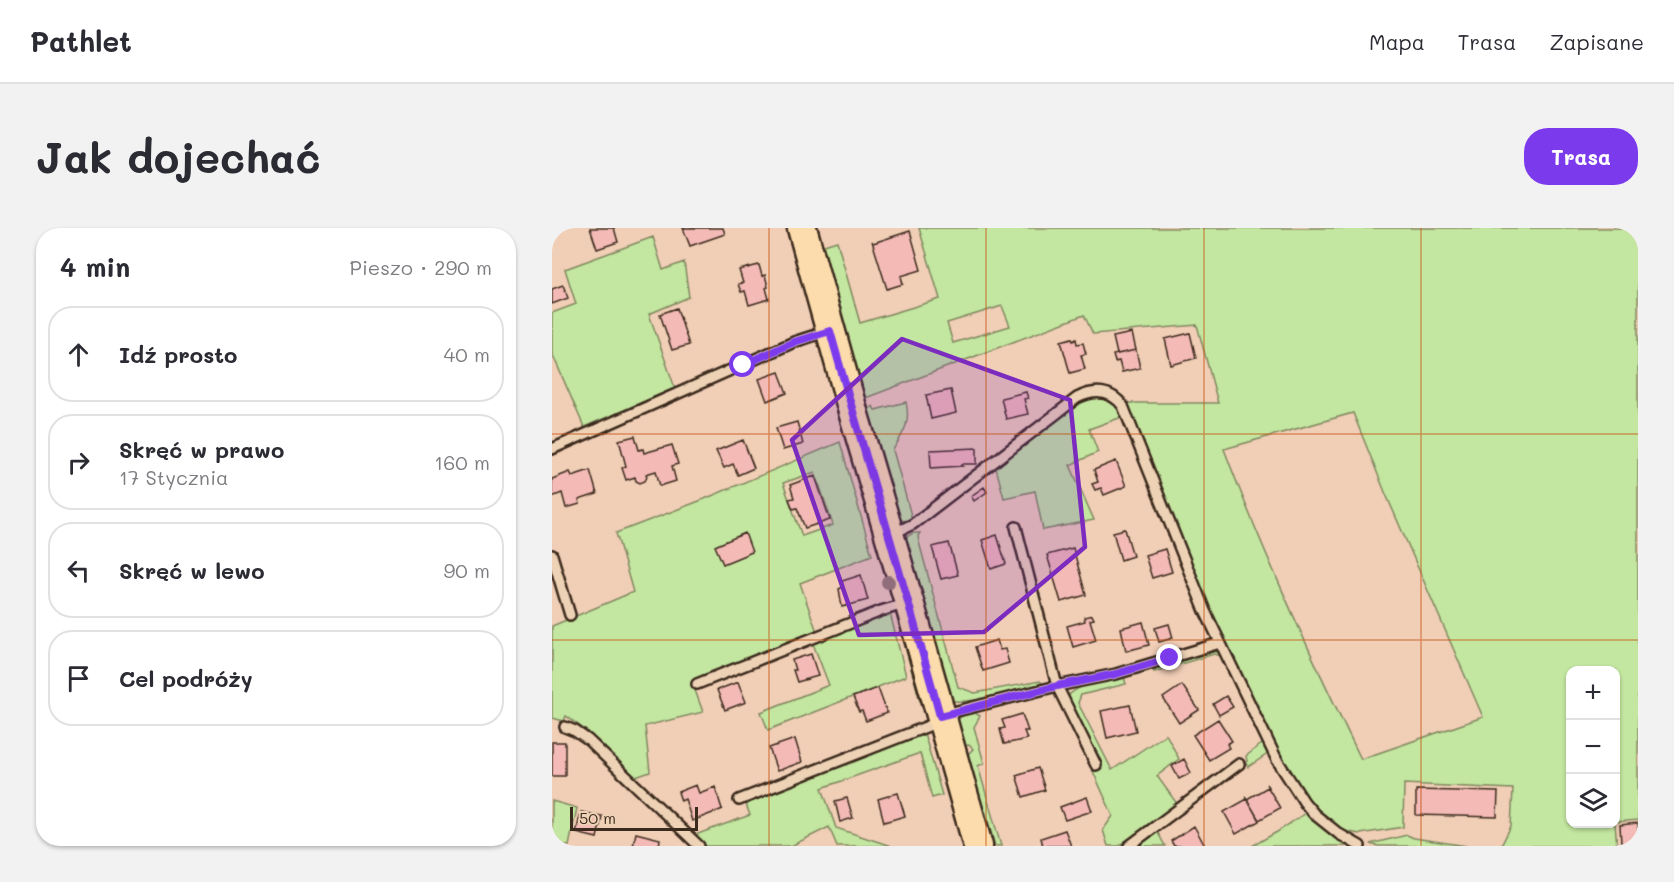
<!DOCTYPE html>
<html lang="pl">
<meta charset="utf-8">
<style>
:root{--surface:#fff;--page:#f2f2f3;--text:#2b2b33;--muted:#7c7c81;--line:#e1e1e2;--accent:#7c3aed}
body{margin:0;font-family:Mali,sans-serif;background:var(--page);color:var(--text)}
.controls{position:absolute;right:18px;bottom:18px;display:grid;overflow:hidden;border-radius:12px;box-shadow:0 2px 4px #0004}
.controls button{width:54px;height:54px;display:grid;place-items:center;padding:0;border:0;border-bottom:2px solid var(--line);background:var(--surface);color:var(--text);font:30px sans-serif}
.scale{position:absolute;left:18px;bottom:15px;width:128px;box-sizing:border-box;padding-left:6px;border:3px solid #3b2a1e;border-top:0;font-size:16px;line-height:21px;white-space:nowrap;color:#3b2a1e;-webkit-text-stroke:4px #eed2b5;paint-order:stroke}
.stop{position:absolute;width:18px;height:18px;margin:-14px;border:4px solid #7c3aed;border-radius:50%;background:#fff}
.stop.end{background:#7c3aed;border-color:#fff;box-shadow:0 2px 6px #0008}
.list{margin:0;padding:0;list-style:none}
h2{display:flex;justify-content:space-between;align-items:center;height:78px;margin:0;padding:0 24px;font-size:26px}
h2 small{font-size:20px;font-weight:400;color:var(--muted)}
.list li{display:grid;grid-template-columns:39px 1fr auto;gap:18px;align-items:center;box-sizing:border-box;height:96px;margin:0 12px 12px;padding:0 12px;border:2px solid var(--line);border-radius:24px}
.list b{display:block;font-size:22px;white-space:nowrap}
.list p{margin:0;font-size:20px;white-space:nowrap;color:var(--muted)}
.list em{font-size:20px;font-style:normal;color:var(--muted)}
.icon{flex:none;width:33px;height:33px;fill:none;stroke:currentColor;stroke-width:2;stroke-linecap:round;stroke-linejoin:round}
.map{position:relative;flex:none;width:1086px;height:618px;overflow:hidden;border-radius:24px}
header{display:flex;align-items:center;gap:36px;box-sizing:border-box;height:84px;padding:0 30px;background:var(--surface);border-bottom:2px solid var(--line)}
header strong{font-size:28px}
nav{display:flex;gap:33px;margin-inline-start:auto;font-size:21px}
.intro{display:flex;align-items:center;justify-content:space-between;box-sizing:border-box;height:144px;padding:0 36px}
h1{margin:0;font-size:42px}
.button{padding:15px 27px;border-radius:24px;background:var(--accent);color:#fff;font-size:21px;font-weight:700}
main{display:flex;gap:36px;padding:0 36px}
aside{flex:1;background:var(--surface);border-radius:24px;box-shadow:0 2px 4px #0004}
.map>svg:first-child{display:block}
.green{fill:#c3e6a0;stroke:#7f885f;stroke-width:1.5;fill-rule:evenodd}
.building{fill:#f4bab6;stroke:#3b2a1e;stroke-width:1.5}
.lines{fill:none;stroke-linecap:round;stroke-linejoin:round}
.service-casing{stroke:#3b2a1e;stroke-width:14}
.primary-casing{stroke:#3b2a1e;stroke-width:33}
.service{stroke:#eed2b5;stroke-width:9}
.primary{stroke:#fcdcac;stroke-width:28}
.tree{fill:#957e6a}
.route{stroke:#7c3aed;stroke-width:8}
.marked{fill:#7b2cbf;fill-opacity:0.2;stroke:#7b2cbf;stroke-width:4.5;stroke-linejoin:round}
.grid{fill:none;stroke:#c55010;stroke-width:1.5;stroke-opacity:0.55}
</style>
<header>
<strong>Pathlet</strong>
<nav><a>Mapa</a><a>Trasa</a><a>Zapisane</a></nav>
</header>
<div class="intro"><h1>Jak dojechać</h1><a class="button">Trasa</a></div>
<main>
<aside>
<h2>4 min<small>Pieszo · 290 m</small></h2>
<ul class="list">
<li><svg class="icon" aria-label="ahead" viewBox="0 0 24 24"><path d="M12 20V5M6 11l6-6 6 6"/></svg><div><b>Idź prosto</b></div><em>40 m</em></li>
<li><svg class="icon" aria-label="right" viewBox="0 0 24 24"><path d="M7 20v-9h11M14 6l5 5-5 5"/></svg><div><b>Skręć w prawo</b><p>17 Stycznia</p></div><em>160 m</em></li>
<li><svg class="icon" aria-label="left" viewBox="0 0 24 24"><path d="M17 20v-9H6M10 6l-5 5 5 5"/></svg><div><b>Skręć w lewo</b></div><em>90 m</em></li>
<li><svg class="icon" aria-label="arrive" viewBox="0 0 24 24"><path d="M6 21V4h12l-3 4 3 4H6"/></svg><div><b>Cel podróży</b></div></li>
</ul>
</aside>
<div class="map">
<svg width="1086" height="618" viewBox="0 0 1086 618">
<rect width="100%" height="100%" fill="#f1ceb6"/>
<filter id="ink" filterUnits="userSpaceOnUse"><feTurbulence type="fractalNoise" baseFrequency=".0167" numOctaves="2"/><feDisplacementMap in="SourceGraphic" scale="12" xChannelSelector="R" yChannelSelector="G"/><feConvolveMatrix kernelMatrix="1 2 1 2 8 2 1 2 1" color-interpolation-filters="sRGB"/></filter>
<g filter="url(#ink)">
<path class="green" d="M367,0H1086V592L1064,594V442H1018V596H1063L1065,618H950V616L959,598L961,561L852,556L851,599L808,606L792,603L782,597L762,577L750,563L736,541L713,499L658,385L603,248L576,175H666L645,97L541,106L532,87L311,171L269,18L285,13L308,95L388,71ZM450,78L458,98L401,115L395,95ZM801,185L833,264L931,489L809,531C759,429 712,327 672,221Z
M101,9L111,42L132,34L137,69L97,86L123,160L32,199L0,125V85L24,76L13,41Z
M551,168L564,176L570,189L537,201L546,224L518,237L542,292L491,302L483,263L452,270L444,240L375,290L523,177L535,170Z
M354,174C359,196 351,205 341,222L360,291L356,293L347,292L315,183L321,178L323,182Z
M288,214L320,327L248,355L265,404L140,454L151,484L93,498L98,544L81,550L37,505L14,488L12,493L0,490V398L81,364L64,305L150,272ZM263,244L281,297L250,308L231,255Z
M361,305H368L366,308L367,314L406,459L423,465L488,453L490,455C472,461 415,478 398,472L351,316L353,310Z
M343,383H348L372,472L368,473Z
M338,385L354,448L216,502L209,484L277,457L260,413Z
M661,424H665L670,428L662,426L602,444L600,441Z
M572,449L574,456L529,467L526,475L560,542L614,506L627,531L605,548L626,577L567,618H556L551,602L561,588L540,541H550L516,473L515,469C528,454 554,453 572,449Z
M423,485L428,488L422,499L432,535L426,538L449,618H443L434,585L430,578L415,527L421,521L417,517L412,518L405,494C409,486 415,486 423,485Z
M372,505L390,567L380,570L368,525L270,560L284,600L339,618H285L277,599L239,618H153L143,607L198,587L193,574Z
M711,515L717,525L696,539L694,528Z
M0,573L25,580L17,618H0Z
M755,584L800,618H700L725,604Z
M605,603L613,618H584Z
M855,607L862,610L915,618H826L818,616Z"/>
<path class="building" d="M38,0H62L66,14L45,21Z
M131,0H171L173,6L138,18Z
M358,3L369,42L349,48L351,56L335,61L320,13L321,15Z
M207,37L210,48L213,47L216,59L214,60L217,71L197,77L193,63L189,64L186,56L191,55L187,42Z
M11,57L16,70L0,76V61Z
M125,80L137,117L120,122L108,86Z
M580,105L584,122L565,126L561,109Z
M638,105L644,130L619,137L613,111Z
M520,110L521,113L524,111L525,116L531,115L534,126L529,127L533,141L518,145L509,113Z
M584,122L588,140L570,144L567,133L563,134L561,127Z
M227,144L235,165L215,173L207,151Z
M399,162L404,185L379,191L374,167Z
M474,164L476,170L472,171L476,186L454,191L449,170Z
M245,194L251,216L231,222L224,200Z
M83,208L87,222L91,221L92,225L120,217L126,236L120,238L124,253L108,258L104,243L94,246L95,249L93,253L88,255L84,253L83,249L74,252L70,240L74,238L67,212Z
M191,212L202,240L186,247L181,236L172,240L164,223Z
M425,220V236H410L411,238L379,240L378,222Z
M564,233L574,258L552,267L549,260L543,262L540,256L546,254L542,242Z
M38,242L45,266L27,272L28,276L14,280L10,265L0,269V251L18,244L20,248Z
M263,248L278,292L253,300L245,280L241,281L237,271L242,270L238,257Z
M432,259L435,264L422,273L419,268Z
M573,301L581,328L569,332L561,304Z
M193,305L200,324L171,336L163,318Z
M445,307L454,336L439,341L430,312Z
M397,315L406,347L389,351L380,319Z
M521,320L534,367L509,374L495,327Z
M613,321L620,344L600,350L593,327Z
M309,347L316,372L290,379L287,361L291,359L290,353Z
M540,387L542,391L538,392L544,412L521,419L515,398L533,393L532,389Z
M591,394L597,417L574,423L569,400Z
M617,396L621,410L607,414L603,400Z
M445,412L448,422L453,421L457,435L431,443L423,419Z
M259,426L266,448L245,454L241,442H243L240,432Z
M186,454L194,474L173,482L165,462Z
M630,457L647,482L627,495L611,470Z
M326,460L335,485L314,493L310,483L307,484L301,469Z
M674,468L681,479L667,487L661,476Z
M578,477L584,503L555,510L549,483Z
M470,486L476,503H472L475,511L452,516L449,505L448,501L453,500L450,492Z
M666,491L680,513L675,516L677,520L657,532L641,507Z
M243,511L250,534L225,543L217,520Z
M0,514H13V548H0Z
M632,531L639,545L627,551L620,538Z
M486,540L493,562L471,569L464,547Z
M714,556L728,580L707,592L693,568L695,571L716,559Z
M144,557L147,565L163,559L170,581H171L140,593L133,571L129,573L126,564Z
M864,562L946,564L945,589L864,587Z
M346,565L353,588L332,594L326,571Z
M535,569L540,583L513,592L508,579Z
M295,570L301,590L288,594L283,573Z
M695,571L707,593L684,606L672,584Z
M29,584L50,588L45,610L24,605Z
M1086,595V615L1069,616L1068,597Z
M642,598L653,618H622L619,613Z
M513,602L519,618H491L489,610Z
M84,605L108,611L107,618H81Z"/>
<g class="lines">
<g class="service-casing">
<path id="service" d="M0,221L242,114L276,103
M464,299L505,458L544,537
M340,306L361,296L525,170C543,161 559,162 571,178L653,383L725,532L752,574L762,586L787,606L808,618
M0,327L18,387
M145,456L329,383L355,375
M393,486L505,458L564,446L668,415
M13,499L23,503L36,512L147,618
M187,572L389,493
M577,618L687,536"/>
</g>
<g class="primary-casing">
<path id="primary" d="M250,0L302,187L357,374L426,618"/>
</g>
<use href="#service" class="service"/>
<use href="#primary" class="primary"/>
</g>
<circle class="tree" cx="336" cy="354" r="7"/>
</g>
<g class="lines" filter="url(#ink)">
<path class="route" d="M191,137L242,114L278,103C314,231 353,359 388,488L505,458L564,446L618,430"/>
</g>
<path class="marked" d="M350,111L518,172L533,319L432,404L307,407L240,212Z"/>
<path class="grid" d="M217,0V618M434,0V618M652,0V618M869,0V618M0,206H1086M0,412H1086"/>
</svg>
<div class="controls">
<button>+</button>
<button>−</button>
<button><svg class="icon" aria-label="layers" viewBox="0 0 24 24"><path d="M12 4l9 5-9 5-9-5zM3 14l9 5 9-5"/></svg></button>
</div>
<div class="scale">50 m</div>
<div class="stop" style="left:191px;top:137px"></div>
<div class="stop end" style="left:618px;top:430px"></div>
</div>
</main>
